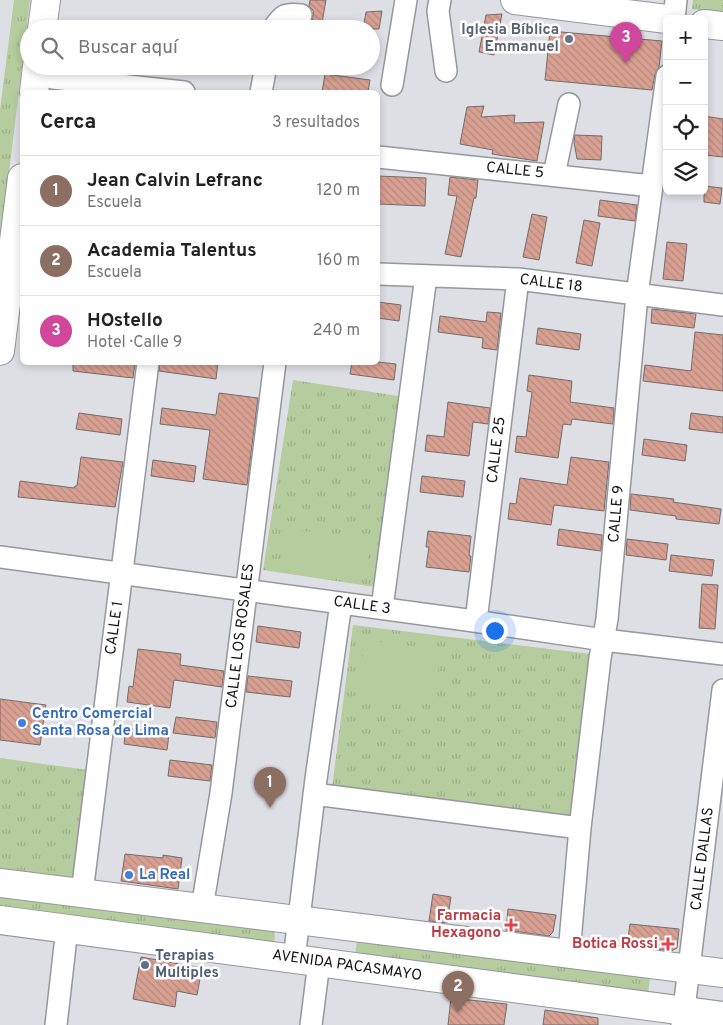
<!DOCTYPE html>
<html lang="es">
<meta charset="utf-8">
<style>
:root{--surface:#fff;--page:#f2f2f2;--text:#222;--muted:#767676;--line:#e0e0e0;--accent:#317a7b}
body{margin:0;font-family:Overpass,sans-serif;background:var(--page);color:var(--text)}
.controls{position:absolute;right:15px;top:15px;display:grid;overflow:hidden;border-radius:8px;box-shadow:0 2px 8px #0003}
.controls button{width:45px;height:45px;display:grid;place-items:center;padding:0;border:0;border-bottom:1px solid var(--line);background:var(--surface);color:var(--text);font:25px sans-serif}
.you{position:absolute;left:494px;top:630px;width:18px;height:18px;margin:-12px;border:4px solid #fff;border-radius:50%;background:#1a73e8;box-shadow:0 0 0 8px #1a73e833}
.badge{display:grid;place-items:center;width:32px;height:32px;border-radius:50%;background:var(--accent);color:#fff;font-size:16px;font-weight:700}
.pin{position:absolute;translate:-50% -41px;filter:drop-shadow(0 1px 2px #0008)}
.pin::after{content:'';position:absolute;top:26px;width:18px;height:15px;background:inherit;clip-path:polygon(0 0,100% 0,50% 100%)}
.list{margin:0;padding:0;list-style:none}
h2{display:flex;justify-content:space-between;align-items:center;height:65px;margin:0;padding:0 20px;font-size:21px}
h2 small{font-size:16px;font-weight:400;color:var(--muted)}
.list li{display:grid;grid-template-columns:32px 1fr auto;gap:15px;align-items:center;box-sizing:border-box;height:70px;padding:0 20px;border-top:1px solid var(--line)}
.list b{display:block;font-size:19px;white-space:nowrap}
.list p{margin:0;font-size:16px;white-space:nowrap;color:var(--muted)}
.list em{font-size:16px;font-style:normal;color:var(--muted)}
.icon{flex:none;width:28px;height:28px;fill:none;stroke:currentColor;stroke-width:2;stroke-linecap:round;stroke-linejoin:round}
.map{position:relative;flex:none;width:723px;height:1025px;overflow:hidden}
.search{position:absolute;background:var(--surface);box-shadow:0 2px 8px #0003;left:20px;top:20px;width:360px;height:55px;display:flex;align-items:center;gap:12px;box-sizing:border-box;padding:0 18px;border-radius:28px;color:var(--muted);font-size:19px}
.panel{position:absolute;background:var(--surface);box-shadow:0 2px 8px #0003;left:20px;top:90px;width:360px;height:275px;border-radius:8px}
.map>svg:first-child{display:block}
.grass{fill:url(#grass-tufts)}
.pitch{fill:#b5cc9e}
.building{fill:url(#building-back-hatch);stroke:#736c6a}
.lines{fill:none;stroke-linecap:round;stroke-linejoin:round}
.minor-casing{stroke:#96979d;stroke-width:24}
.major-casing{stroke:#96979d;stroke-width:30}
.minor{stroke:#fff;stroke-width:21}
.major{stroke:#fff;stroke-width:28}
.worship-dot{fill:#6b7280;stroke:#fff;stroke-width:2}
.shop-dot{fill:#3f7fe0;stroke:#fff;stroke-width:2}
.health-dot{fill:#e0444e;stroke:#fff;stroke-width:2}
.service-dot{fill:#5c6f8a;stroke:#fff;stroke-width:2}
.labels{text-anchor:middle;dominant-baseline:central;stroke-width:5;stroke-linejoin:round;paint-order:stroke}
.worship-label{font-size:15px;font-weight:bold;fill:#5b616d;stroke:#fff;text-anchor:end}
.street-label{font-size:15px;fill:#131315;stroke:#fff}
.shop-label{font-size:15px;font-weight:bold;fill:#366cbe;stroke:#fff;text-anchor:start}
.health-label{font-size:15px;font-weight:bold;fill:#be3a42;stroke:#fff;text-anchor:end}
.service-label{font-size:15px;font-weight:bold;fill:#4e5e75;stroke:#fff;text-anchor:start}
</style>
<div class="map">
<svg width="723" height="1025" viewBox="0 0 723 1025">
<defs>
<pattern id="grass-tufts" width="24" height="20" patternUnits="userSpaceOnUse" patternTransform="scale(1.25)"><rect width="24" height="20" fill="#b5cc9e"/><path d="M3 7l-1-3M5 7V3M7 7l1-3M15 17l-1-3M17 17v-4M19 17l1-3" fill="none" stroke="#9bae87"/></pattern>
<pattern id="building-back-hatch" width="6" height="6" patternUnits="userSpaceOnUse" patternTransform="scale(1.25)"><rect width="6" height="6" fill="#d7a092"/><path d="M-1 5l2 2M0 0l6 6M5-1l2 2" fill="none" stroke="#b8897d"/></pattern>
</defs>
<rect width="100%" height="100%" fill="#dedfe5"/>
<path class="grass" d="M14,0H30L0,247V110Z
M693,0H723V13L692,9Z
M293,380L405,397L375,587L263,570Z
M353,625L591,654L570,817L332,788Z
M0,758L88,770L74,879L0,870Z
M0,896L274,931L275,936L274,945L0,913Z
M357,941L650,978L648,994L355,954Z"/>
<path class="pitch" d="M289,529L371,539L365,580L283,570Z
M365,640L441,650L434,704L357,694Z"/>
<path class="building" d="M310,0H326L322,23L312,21L313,16V10L309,6Z
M382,11L379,29H363L366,12Z
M502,14L494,55L479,52L486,15Z
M550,31L662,41L659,67L655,74L652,90L545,80Z
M325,74L370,80L368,92H322Z
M484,106L481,117L515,115L514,123L544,122L537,161L492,154L493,150L460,144L467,107Z
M704,116L723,119V157L704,155Z
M575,135L602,136L601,160L577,159L574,142Z
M378,176L426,178L425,206L378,204Z
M450,177L478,180L476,198H474L461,257L445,254L457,196L448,195Z
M704,186L722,188L720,204L704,202Z
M600,200L637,205L635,221L598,216Z
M532,214L547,217L539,260L523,257Z
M584,220L600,223L592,266L576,263Z
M667,242L687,244L683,281L663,279Z
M378,302L401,305L399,321L378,318Z
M652,309L696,314L694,328L651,323Z
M487,312L501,313L497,350L482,348L483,338L438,332L440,316L486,322Z
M538,328L581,334L579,350L536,344Z
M695,332L723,335V391L643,381L645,365L691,371Z
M73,362H135L133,378L73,371Z
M160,362H218L216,379L159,371Z
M352,362H378L396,364L394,380L350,374Z
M529,375L572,381L570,402L614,408L613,424L572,419L571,425L563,424L558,458L515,452L517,436L526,437L532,392L527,391Z
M219,393L258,398L247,485L203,479L210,430L160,424L162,408L216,415Z
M448,402L490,408L488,424L473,422L469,456L425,451L427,435L444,437Z
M79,413L122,419L120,435L76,429Z
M691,413L723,417V433L689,429Z
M644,439L687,445L685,461L642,455Z
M81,457L123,462L115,507L18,497L20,481L74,488L75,486H77Z
M571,457L609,462L604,511L554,505L551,525L508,519L510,503L516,504L520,478L567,485Z
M153,460L196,466L194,482L151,476Z
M422,476L465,481L463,497L420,492Z
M631,494L674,499L673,502L721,509L719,524L676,519V516L630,510Z
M559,529L602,535L601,551L557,545Z
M428,531L471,536L469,556H471L469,572L426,567L429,547H426Z
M627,539L668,544L666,560L626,555Z
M671,555L714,560L712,576L669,571Z
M702,584L718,585L715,629L699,628Z
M258,626L301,632L299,648L256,642Z
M138,649L181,654L180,665L224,671L222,687L174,680L170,708L127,702L129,686L133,687Z
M248,676L292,681L290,697L246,692Z
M0,699L46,705L40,745L0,740Z
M176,717L217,722L215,738L173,733Z
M126,728L169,734L167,750L124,744Z
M170,760L212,765L210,781L168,776Z
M125,854L163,858V855L182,858L178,889L121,881Z
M433,894L451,897L447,923L429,921Z
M508,909L556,915L553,932L549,936L506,930Z
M630,924L679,929L677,948L671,951L627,945Z
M141,957L202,968L197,995L177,991L175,1007L133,999Z
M451,998L507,1004L504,1025H448Z
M545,1010L598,1018V1025H543Z"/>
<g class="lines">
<g class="minor-casing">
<path id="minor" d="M440,0L438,11L446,71
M674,19L676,0
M273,29C283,15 284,13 301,15
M36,74L53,78L184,92
M392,85L406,0
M261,92L266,66
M378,157L652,186
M554,175L569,104
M378,274L518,279L723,305
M0,557L467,620L604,640L723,654
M382,608L426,276
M476,621L518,279
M314,794L580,828
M82,893L148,362
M202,908L221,793L275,362
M569,953L580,828L600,658L607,619L637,295L667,76
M294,959L316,779L341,603
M56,1025L67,928
M311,1025L319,962
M682,1025L723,690"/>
</g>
<g class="major-casing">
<path id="major" d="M515,0L667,19
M704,24L723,26
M42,29L46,0
M34,92L37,66
M0,351L22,178
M0,883L723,973
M0,920L723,1016"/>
</g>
<use href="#minor" class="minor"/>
<use href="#major" class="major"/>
</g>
<circle class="worship-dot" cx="569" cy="39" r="5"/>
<g class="shop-dot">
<circle cx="22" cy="723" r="5"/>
<circle cx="129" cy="875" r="5"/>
</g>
<g class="health-dot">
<path d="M508.5 917.5h5v5h5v5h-5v5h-5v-5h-5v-5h5z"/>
<path d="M665.5 936.5h5v5h5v5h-5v5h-5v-5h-5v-5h5z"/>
</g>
<circle class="service-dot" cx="145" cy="965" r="5"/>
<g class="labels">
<g class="worship-label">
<text x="559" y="30">Iglesia Bíblica<tspan x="559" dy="17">Emmanuel</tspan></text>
</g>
<g class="street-label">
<text transform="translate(515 171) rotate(6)">CALLE 5</text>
<text transform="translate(551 284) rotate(7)">CALLE 18</text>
<text transform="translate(497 450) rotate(-83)">CALLE 25</text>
<text transform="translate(617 514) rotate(-85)">CALLE 9</text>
<text transform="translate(362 606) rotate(8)">CALLE 3</text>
<text transform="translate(115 628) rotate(-82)">CALLE 1</text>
<text transform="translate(241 636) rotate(-83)">CALLE LOS ROSALES</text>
<text transform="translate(703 859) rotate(-83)">CALLE DALLAS</text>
<text transform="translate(347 966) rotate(8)">AVENIDA PACASMAYO</text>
</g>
<g class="shop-label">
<text x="32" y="714">Centro Comercial<tspan x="32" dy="17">Santa Rosa de Lima</tspan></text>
<text x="139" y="875">La Real</text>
</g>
<g class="health-label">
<text x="501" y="916">Farmacia<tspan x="501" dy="17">Hexagono</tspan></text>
<text x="658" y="944">Botica Rossi</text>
</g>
<g class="service-label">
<text x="155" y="956">Terapias<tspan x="155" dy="17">Multiples</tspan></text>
</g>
</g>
</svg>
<div class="controls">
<button>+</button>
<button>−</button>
<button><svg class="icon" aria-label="locate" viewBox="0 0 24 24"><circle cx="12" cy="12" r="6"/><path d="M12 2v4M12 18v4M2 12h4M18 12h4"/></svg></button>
<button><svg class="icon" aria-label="layers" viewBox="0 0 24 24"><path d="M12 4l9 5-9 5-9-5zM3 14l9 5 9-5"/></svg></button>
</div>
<div class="you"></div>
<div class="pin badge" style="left:270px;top:808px;background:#8d6e63">1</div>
<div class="pin badge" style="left:458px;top:1012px;background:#8d6e63">2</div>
<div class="pin badge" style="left:626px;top:63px;background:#d1479c">3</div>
<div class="search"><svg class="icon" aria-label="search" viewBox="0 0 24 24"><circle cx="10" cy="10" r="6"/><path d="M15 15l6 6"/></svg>Buscar aquí</div>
<section class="panel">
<h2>Cerca<small>3 resultados</small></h2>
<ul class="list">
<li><span class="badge" style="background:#8d6e63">1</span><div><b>Jean Calvin Lefranc</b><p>Escuela</p></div><em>120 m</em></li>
<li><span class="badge" style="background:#8d6e63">2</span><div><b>Academia Talentus</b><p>Escuela</p></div><em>160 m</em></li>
<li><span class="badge" style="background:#d1479c">3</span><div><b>HOstello</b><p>Hotel · Calle 9</p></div><em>240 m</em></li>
</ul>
</section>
</div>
